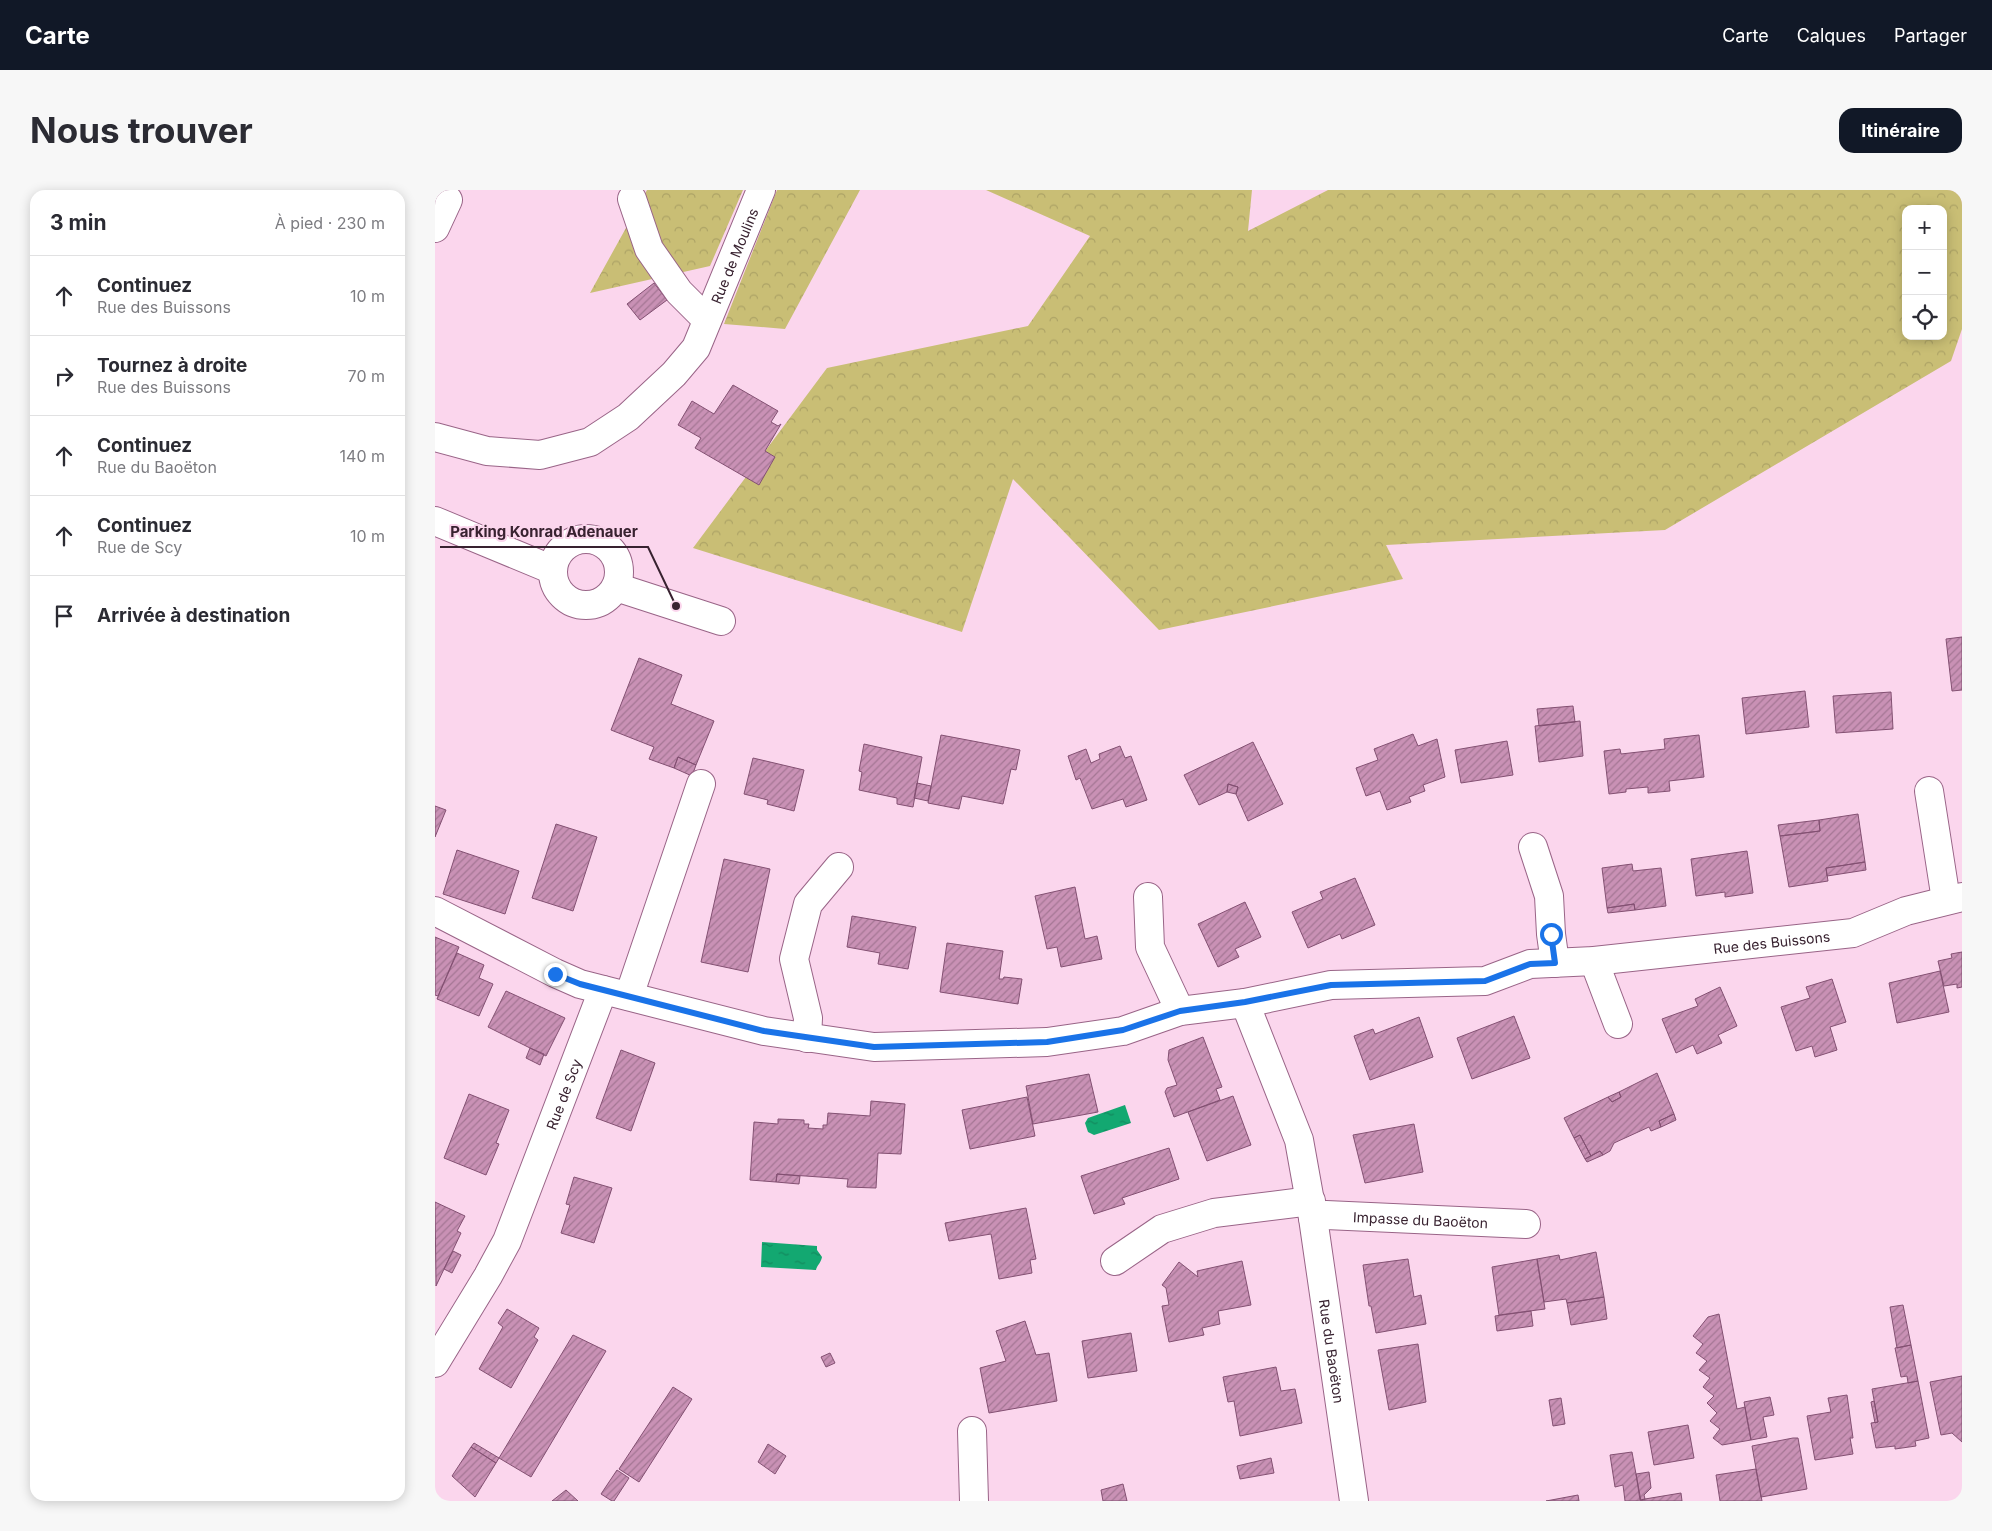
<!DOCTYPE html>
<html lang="fr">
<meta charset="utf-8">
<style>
:root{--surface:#fff;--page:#f7f7f7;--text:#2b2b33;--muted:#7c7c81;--line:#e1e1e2;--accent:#111827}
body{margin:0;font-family:Inter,sans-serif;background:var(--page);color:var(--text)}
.controls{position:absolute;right:15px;top:15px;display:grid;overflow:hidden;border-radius:10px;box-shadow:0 2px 12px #0003}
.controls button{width:45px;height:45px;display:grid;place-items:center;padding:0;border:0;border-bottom:1px solid var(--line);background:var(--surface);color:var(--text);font:25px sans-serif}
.stop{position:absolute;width:15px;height:15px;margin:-11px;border:4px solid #1a73e8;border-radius:50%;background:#fff}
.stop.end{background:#1a73e8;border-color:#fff;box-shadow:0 1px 5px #0008}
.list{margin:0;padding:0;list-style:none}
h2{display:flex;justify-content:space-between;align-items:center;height:65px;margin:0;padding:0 20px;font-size:21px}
h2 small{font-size:16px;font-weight:400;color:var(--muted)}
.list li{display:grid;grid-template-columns:32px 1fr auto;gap:15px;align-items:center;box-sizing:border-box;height:80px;padding:0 20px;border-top:1px solid var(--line)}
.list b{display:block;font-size:19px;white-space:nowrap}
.list p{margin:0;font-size:16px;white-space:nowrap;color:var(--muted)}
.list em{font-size:16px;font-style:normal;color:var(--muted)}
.icon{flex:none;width:28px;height:28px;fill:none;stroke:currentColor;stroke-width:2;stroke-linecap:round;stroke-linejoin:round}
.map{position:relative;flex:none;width:1527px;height:1311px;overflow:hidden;border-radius:15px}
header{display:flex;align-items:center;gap:30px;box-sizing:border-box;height:70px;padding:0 25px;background:var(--accent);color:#fff}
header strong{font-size:24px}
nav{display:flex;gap:28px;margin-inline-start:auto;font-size:18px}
.intro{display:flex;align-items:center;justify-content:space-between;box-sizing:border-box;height:120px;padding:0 30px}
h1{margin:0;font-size:35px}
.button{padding:12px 22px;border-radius:15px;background:var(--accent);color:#fff;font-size:18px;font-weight:700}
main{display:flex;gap:30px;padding:0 30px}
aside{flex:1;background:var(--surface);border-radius:15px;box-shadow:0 2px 12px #0003}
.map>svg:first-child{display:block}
.forest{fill:url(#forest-crowns);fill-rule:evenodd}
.water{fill:url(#water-ripples)}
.building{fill:url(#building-hatch);stroke:#835072}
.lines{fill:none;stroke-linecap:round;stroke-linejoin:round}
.minor-casing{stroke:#996487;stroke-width:30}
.minor{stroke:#fff;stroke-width:28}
.route{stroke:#1a73e8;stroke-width:6}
.labels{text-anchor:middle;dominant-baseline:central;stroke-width:4;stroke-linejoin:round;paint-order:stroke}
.street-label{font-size:14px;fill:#382230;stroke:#fbd6ed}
.leader{fill:none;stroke:#382230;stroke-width:2}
.callout-dot{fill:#382230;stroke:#fbd6ed;stroke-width:2}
.callout-label{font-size:15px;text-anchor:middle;font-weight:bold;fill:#382230;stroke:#fbd6ed;stroke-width:4;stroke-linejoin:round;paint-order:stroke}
</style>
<header>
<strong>Carte</strong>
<nav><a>Carte</a><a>Calques</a><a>Partager</a></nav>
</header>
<div class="intro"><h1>Nous trouver</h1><a class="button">Itinéraire</a></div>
<main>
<aside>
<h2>3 min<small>À pied · 230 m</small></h2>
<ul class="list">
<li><svg class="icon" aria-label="ahead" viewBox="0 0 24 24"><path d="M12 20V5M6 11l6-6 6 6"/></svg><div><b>Continuez</b><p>Rue des Buissons</p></div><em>10 m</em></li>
<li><svg class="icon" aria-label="right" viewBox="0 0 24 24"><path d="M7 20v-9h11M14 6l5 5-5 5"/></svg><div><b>Tournez à droite</b><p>Rue des Buissons</p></div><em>70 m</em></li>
<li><svg class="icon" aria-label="ahead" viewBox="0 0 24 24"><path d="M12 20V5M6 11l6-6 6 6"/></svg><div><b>Continuez</b><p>Rue du Baoëton</p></div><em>140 m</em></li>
<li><svg class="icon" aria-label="ahead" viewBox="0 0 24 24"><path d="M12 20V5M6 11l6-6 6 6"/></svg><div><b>Continuez</b><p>Rue de Scy</p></div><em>10 m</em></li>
<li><svg class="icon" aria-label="arrive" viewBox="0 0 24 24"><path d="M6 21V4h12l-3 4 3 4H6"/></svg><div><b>Arrivée à destination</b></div></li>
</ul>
</aside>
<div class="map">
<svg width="1527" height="1311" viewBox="0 0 1527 1311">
<defs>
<pattern id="forest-crowns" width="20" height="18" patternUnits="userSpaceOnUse" patternTransform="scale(1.25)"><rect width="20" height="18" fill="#c9be75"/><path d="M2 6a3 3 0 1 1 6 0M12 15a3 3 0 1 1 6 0" fill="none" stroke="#ada366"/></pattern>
<pattern id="water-ripples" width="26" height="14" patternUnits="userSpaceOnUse" patternTransform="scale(1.25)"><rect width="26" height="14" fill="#13a871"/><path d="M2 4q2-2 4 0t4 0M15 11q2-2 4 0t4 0" fill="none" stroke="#13885d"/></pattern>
<pattern id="building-hatch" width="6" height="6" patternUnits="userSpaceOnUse" patternTransform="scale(1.25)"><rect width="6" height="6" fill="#c991b5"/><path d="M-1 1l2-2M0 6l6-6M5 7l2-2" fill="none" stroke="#a47694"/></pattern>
</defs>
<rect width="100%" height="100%" fill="#fbd6ed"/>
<path class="forest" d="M212,0H308L275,76L155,103Z
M342,0H425L350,139L289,134Z
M551,0H817L813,41L893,0H1527V139L1516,171L1230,340L951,355L968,389L724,440L578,289L527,442L258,358L392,178L593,136L655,46ZM1471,19H1508V146H1471Z"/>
<path class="water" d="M690,915L696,933L659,945L653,942L650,933L653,928Z
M327,1052L382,1056V1060L387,1067C386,1073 382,1075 381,1080L326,1077Z"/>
<path class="building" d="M219,93L232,110L205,130L192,114Z
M298,195L343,221L336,232L343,236L346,234L330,261L340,267L324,295L260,258L266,248L243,235L257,211L279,224Z
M1527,447V500L1517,501L1511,449Z
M204,468L247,485L236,514L279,531L261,575L243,567L239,578L214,569L219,557L176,540Z
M1370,501L1374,537L1311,544L1307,508Z
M1456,502L1458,539L1401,543L1398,506Z
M1138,516L1140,532L1104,536L1102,519Z
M1145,531L1148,566L1104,572L1100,536Z
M978,544L983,556L1002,549L1010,587L988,595L990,601L974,607L976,612L952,620L945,601L931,606L921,578L943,570L939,559Z
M506,545L585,560L581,580L576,579L568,614L527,606L524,619L493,613Z
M1264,545L1269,587L1234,591L1235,601L1213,603V597L1191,599V602L1174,604L1169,561L1185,559L1186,564L1230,559L1229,549Z
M1072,551L1078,585L1026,593L1020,560Z
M818,552L848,614L813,631L801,604L803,597L793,594L792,602L764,615L749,585Z
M429,554L487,567L478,617L462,614V608L424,600L427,582L424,581Z
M685,556L690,568L696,566L712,610L691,617L688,609L657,619L645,588L641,590L633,566L651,559L656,573L665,569L664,564Z
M243,567L261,575L257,586L239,578Z
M318,568L369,580L359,621L332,614L333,610L309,604Z
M482,593L496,596L493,611L479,608Z
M793,594L803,597L801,604L792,602Z
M0,616L11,620L0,647Z
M1423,624L1430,672L1391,678L1393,691L1354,697L1345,646L1385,641L1384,630Z
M1384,630L1385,641L1345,646L1343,635Z
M121,634L162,647L138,721L97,708Z
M22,660L84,681L70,724L8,704Z
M1312,661L1318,703L1290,707V702L1261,706L1256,669Z
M289,669L335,679L313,782L266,772Z
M1430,672L1431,680L1392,686L1391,678Z
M1197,674L1198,681L1226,678L1231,716L1200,720L1199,714L1172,718L1167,678Z
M920,688L940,735L907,749L905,744L873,758L857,722L888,709L885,702Z
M640,697L650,749L662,746L667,769L626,777L622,757L612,759L600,706Z
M810,712L826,747L800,759L804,767L783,777L763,734Z
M1199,714L1200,720L1173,723L1172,718Z
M417,726L481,737L473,779L443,774L445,763L412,757Z
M0,747L24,757L3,806L0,805Z
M512,753L568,761L564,789H568L569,787L587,789L583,814L505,802Z
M1527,762V797L1522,798V794L1509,796L1503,771L1517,768L1516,764Z
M22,763L49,775L44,788L58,794L44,826L2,809Z
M1505,781L1514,822L1462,833L1454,793Z
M1397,789L1411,832L1395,837L1402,860L1380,867L1377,856L1361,861L1346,817L1375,808L1371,797Z
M1285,797L1302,836L1283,845L1287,853L1262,864L1258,855L1241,863L1227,829L1263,816L1260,809Z
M71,801L130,828L111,866L53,837Z
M1079,826L1095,868L1037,889L1022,848Z
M984,827L998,867L935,890L919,846L938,839L940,844Z
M768,847L787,897L781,899L785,910L739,927L730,902L732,898L742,895L733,870L734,860Z
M95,858L109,864L105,875L91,868Z
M186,860L220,873L196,941L161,928Z
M1222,883L1239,924L1224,931L1226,937L1216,941L1214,937L1179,953L1175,961L1168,965L1165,961L1156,966L1145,945L1139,948L1129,928L1173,907L1177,912L1186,907L1184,902Z
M654,884L663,922L598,934L591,896Z
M1184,902L1186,907L1177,912L1173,907Z
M34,904L74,920L61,953L64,954L51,985L9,968Z
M798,906L816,955L772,971L753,922Z
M592,907L600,946L535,959L527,920Z
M436,911L470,914L466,964L443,963L441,998L412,997L413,989L342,984L341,992L315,990L319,932L343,934V929L369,930V934H374L373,938L388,939V935H392L393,923L435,926Z
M1239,924L1241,930L1226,937L1224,931Z
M979,934L988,982L930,993L918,945Z
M1145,945L1156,966L1150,969L1139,948Z
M734,958L744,989L687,1008L690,1014L659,1024L646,986Z
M1165,961L1168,965L1152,972L1150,969Z
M342,984L365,986L364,994L341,992Z
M139,987L177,998L159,1053L126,1043L135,1015L131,1014Z
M0,1012L30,1026L22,1041L26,1043L1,1096Z
M591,1018L601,1069L595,1070L597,1083L564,1089L556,1044L514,1051L510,1033Z
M18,1061L26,1065L17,1083L9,1079Z
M1161,1062L1169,1107L1132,1113L1131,1109L1109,1112L1102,1069L1124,1065L1125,1070Z
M973,1069L979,1107L986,1105L991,1134L941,1143L936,1116H934L928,1075Z
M1102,1069L1110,1119L1064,1125L1057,1077Z
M807,1071L816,1115L783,1121L785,1134L767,1138L769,1145L734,1152L727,1116L734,1115L731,1098L727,1095L744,1072L763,1087L762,1081Z
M1169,1107L1172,1129L1136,1135L1132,1113Z
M1468,1115L1476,1155L1462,1158L1455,1117Z
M72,1119L104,1138L99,1147L103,1150L76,1198L44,1179L68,1137L63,1133Z
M1096,1121L1098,1136L1062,1141L1060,1126Z
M1284,1124L1302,1219L1310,1217L1316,1250L1287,1255L1278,1248L1285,1239L1275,1231L1282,1223L1272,1213L1279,1206L1268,1197L1275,1188L1264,1180L1272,1171L1261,1163L1268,1154L1258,1146L1273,1127Z
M590,1131L601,1165L614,1163L622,1211L554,1223L545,1178L571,1171L561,1141Z
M696,1143L702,1181L653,1188L647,1151Z
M138,1145L171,1161L96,1287L64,1268Z
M983,1154L991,1212L954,1220L943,1160Z
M1476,1155L1483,1191L1473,1193L1472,1186L1466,1187L1460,1158Z
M395,1163L400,1173L391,1177L386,1167Z
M841,1177L846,1201L860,1199L867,1233L805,1246L799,1211L793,1212L788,1187Z
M1527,1186V1252L1517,1243L1506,1245L1495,1192Z
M1483,1191L1494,1248L1480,1251L1481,1256L1460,1259V1256L1441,1258L1436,1233L1443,1232L1437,1199Z
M238,1197L257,1209L204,1292L184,1279Z
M1412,1205L1418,1248H1415L1418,1264L1380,1270L1372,1226L1396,1222L1393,1208Z
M1335,1207L1339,1225L1328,1227L1332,1247L1316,1250L1309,1212Z
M1126,1208L1130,1234L1118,1236L1114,1210Z
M1439,1211L1443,1232L1440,1233L1436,1212Z
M1253,1235L1259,1268L1219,1275L1213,1242Z
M1358,1248H1363L1372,1299L1326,1307L1317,1256Z
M39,1253L64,1268L61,1273L36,1257Z
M333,1254L351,1266L340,1284L323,1272Z
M36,1257L61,1273L40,1307L17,1286Z
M1197,1262L1201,1284L1206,1311H1190L1188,1295L1180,1297L1175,1265Z
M836,1268L839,1283L805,1289L802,1276Z
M1321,1279L1327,1311H1285L1281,1285Z
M182,1280L194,1288L179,1311H177L166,1304Z
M1214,1282L1216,1298L1209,1305L1210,1309L1205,1310L1201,1284Z
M688,1294L692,1311H668L666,1300Z
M131,1300L143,1311H117Z
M1246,1303L1247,1311H1206L1210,1309Z
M1143,1305L1144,1311H1111Z"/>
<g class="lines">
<g class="minor-casing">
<g id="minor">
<path d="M0,4L13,10L0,38"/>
<path d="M197,9L214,59L244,102L272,130"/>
<path id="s1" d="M0,247L52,261L105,265L155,252L193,227L239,184L261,158L326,0"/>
<path d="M0,331L118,380"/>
<circle cx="151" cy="382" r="33"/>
<path d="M181,397L286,431"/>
<path d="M1494,601L1511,710"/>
<path d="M1098,657L1114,706L1116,744L1120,773"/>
<path d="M713,707L715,757L745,821"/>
<path id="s2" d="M0,721L120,783L145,794L329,841L439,857L612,852L688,841L745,821L810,813L896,795L1050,791L1095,774L1159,771L1418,743L1471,721L1527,707"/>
<path d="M1159,771L1183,834"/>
<path d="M194,806L266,594"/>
<path id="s3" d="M810,813L864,950L878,1028L919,1311"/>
<path d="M372,848L373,828L359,769L373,714L404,677"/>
<path id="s4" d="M878,1028L891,1025L1091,1034"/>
<path d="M680,1071L727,1039L779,1023L876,1011"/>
<path id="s5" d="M0,1173L53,1086L72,1051L168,800"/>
<path d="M537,1241L539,1311"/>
</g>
</g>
<use href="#minor" class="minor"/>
</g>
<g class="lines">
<path class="route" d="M120,784L145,794L329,841L439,857L612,852L688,840L745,821L810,812L896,795L1050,791L1095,774L1120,773L1116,744"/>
</g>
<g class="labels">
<g class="street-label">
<text stroke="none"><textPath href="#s1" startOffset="401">Rue de Moulins</textPath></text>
<text stroke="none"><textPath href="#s2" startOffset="1372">Rue des Buissons</textPath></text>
<text stroke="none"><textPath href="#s5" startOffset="299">Rue de Scy</textPath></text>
<text stroke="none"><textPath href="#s4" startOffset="108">Impasse du Baoëton</textPath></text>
<text stroke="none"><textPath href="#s3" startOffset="361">Rue du Baoëton</textPath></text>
</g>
</g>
<path class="leader" d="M241 416L213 357H5"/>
<circle class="callout-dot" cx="241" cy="416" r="5"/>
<g class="callout-label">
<text x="109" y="347">Parking Konrad Adenauer</text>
</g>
</svg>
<div class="controls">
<button>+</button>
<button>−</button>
<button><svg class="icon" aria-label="locate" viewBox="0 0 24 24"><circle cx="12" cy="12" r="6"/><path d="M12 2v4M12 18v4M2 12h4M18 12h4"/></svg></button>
</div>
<div class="stop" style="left:1116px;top:744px"></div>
<div class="stop end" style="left:120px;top:784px"></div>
</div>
</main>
